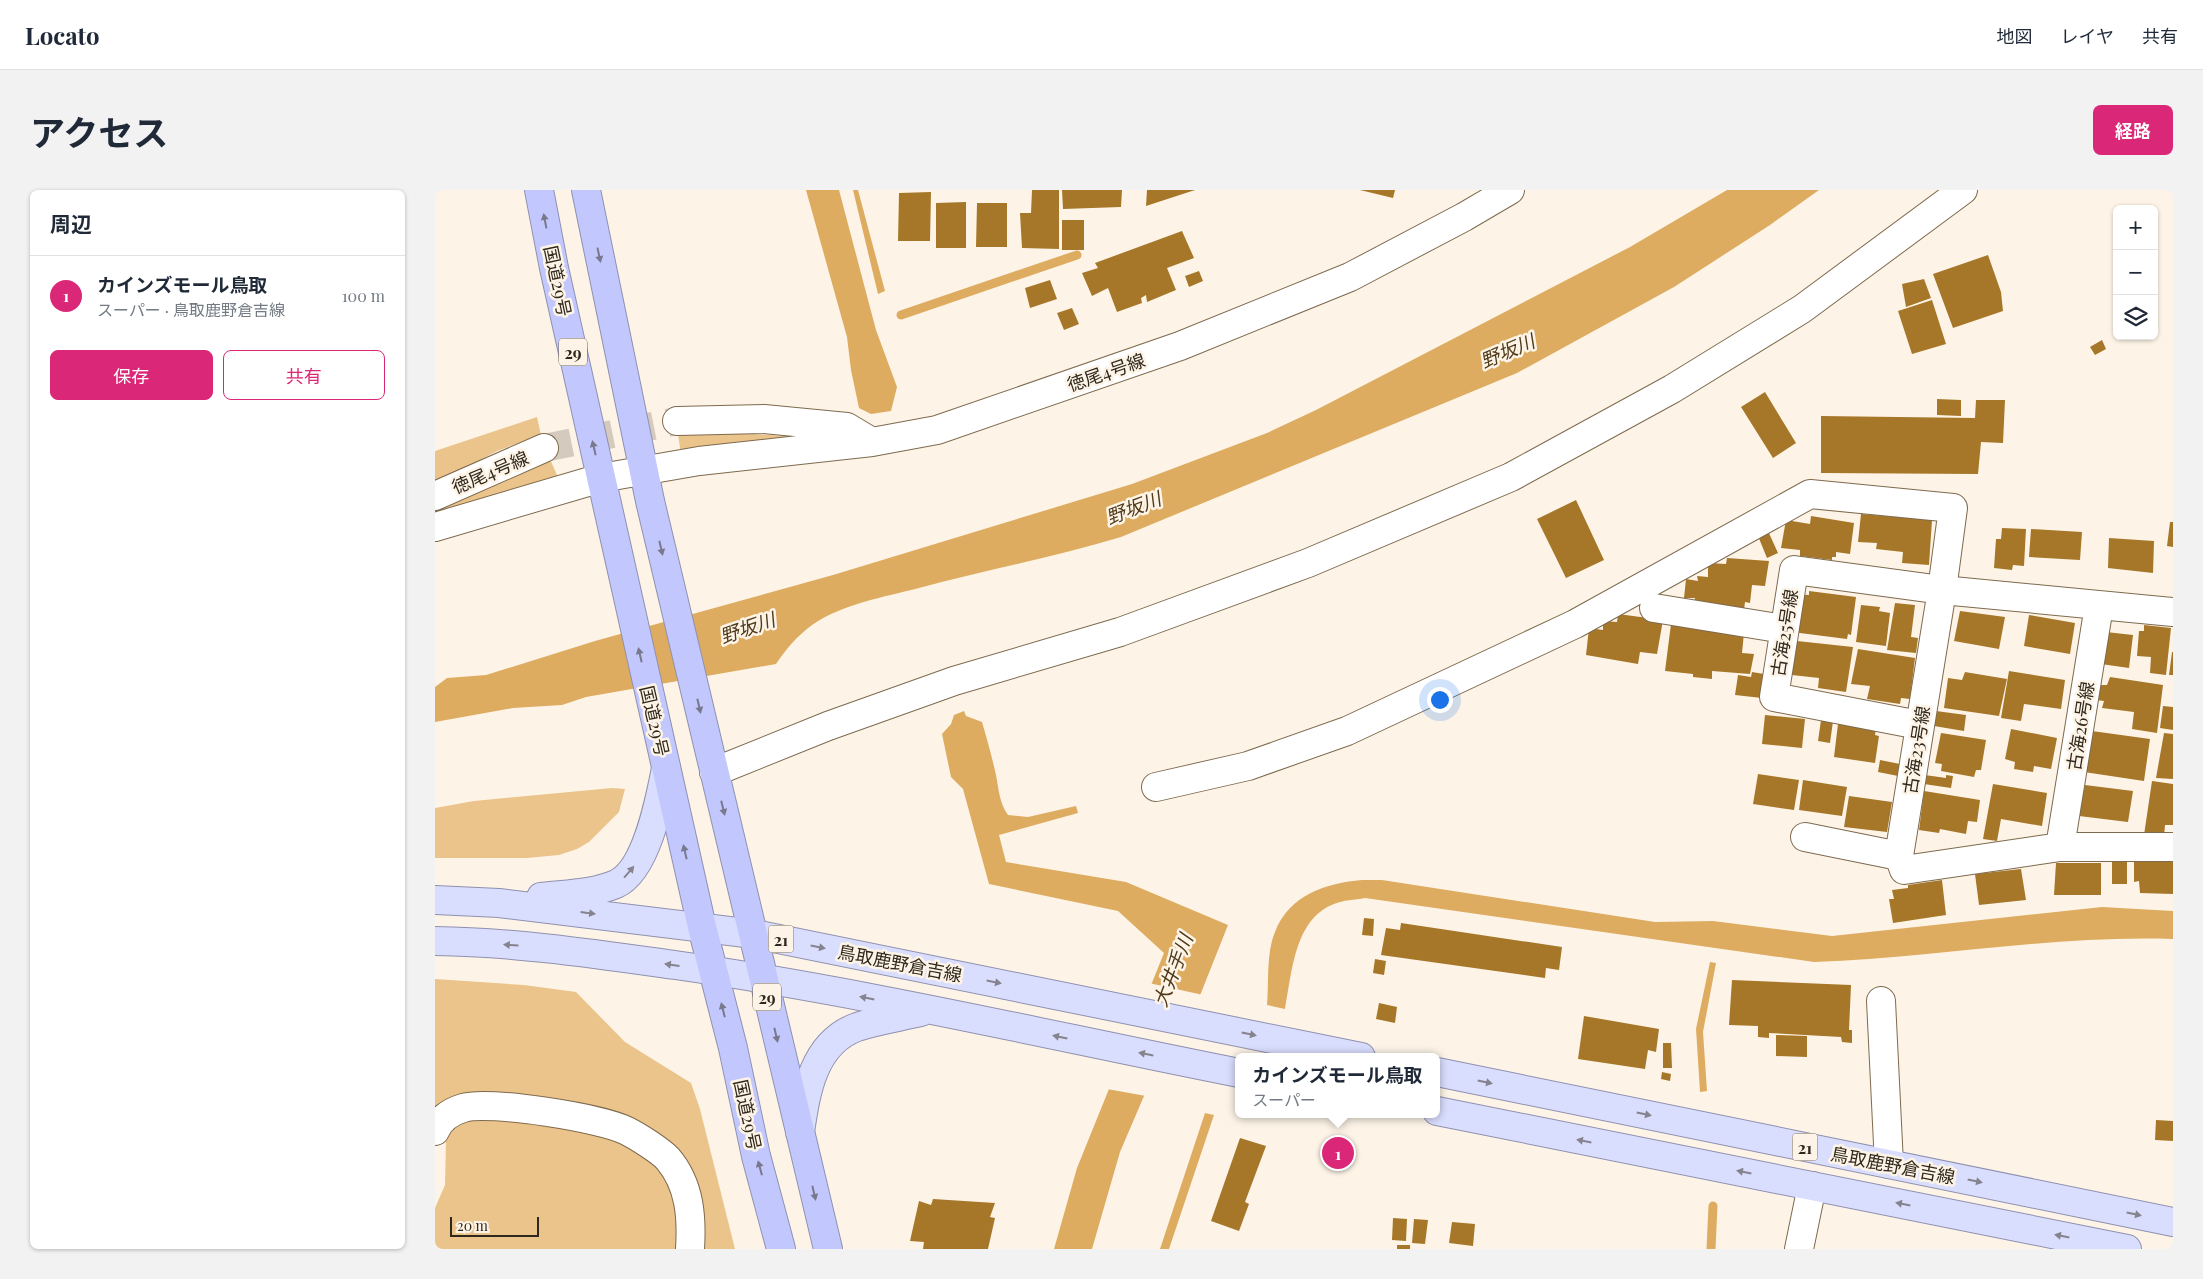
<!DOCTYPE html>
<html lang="ja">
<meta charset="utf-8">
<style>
:root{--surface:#fff;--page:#f2f2f3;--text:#1f2937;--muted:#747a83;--line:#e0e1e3;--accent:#db2777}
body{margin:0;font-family:"Playfair Display","Noto Sans JP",serif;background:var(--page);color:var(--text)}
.controls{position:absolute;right:15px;top:15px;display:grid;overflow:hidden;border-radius:8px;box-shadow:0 1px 4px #0004}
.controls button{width:45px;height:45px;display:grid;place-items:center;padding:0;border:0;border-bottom:1px solid var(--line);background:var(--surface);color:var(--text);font:25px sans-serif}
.scale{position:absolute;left:15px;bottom:12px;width:89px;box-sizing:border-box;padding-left:5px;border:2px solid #30281c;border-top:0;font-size:14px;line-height:18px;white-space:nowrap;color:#30281c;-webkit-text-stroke:4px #fdf4e7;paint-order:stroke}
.you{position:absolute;left:1004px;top:509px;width:18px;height:18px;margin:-12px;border:4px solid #fff;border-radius:50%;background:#1a73e8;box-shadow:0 0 0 8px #1a73e833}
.badge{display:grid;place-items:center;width:32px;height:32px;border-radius:50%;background:var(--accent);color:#fff;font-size:16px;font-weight:700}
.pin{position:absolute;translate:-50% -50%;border:2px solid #fff;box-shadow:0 1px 5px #0006}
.popup{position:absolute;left:800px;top:863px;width:205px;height:65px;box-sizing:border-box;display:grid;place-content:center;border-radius:8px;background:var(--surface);filter:drop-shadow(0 1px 4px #0005);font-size:16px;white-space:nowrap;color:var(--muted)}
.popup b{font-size:19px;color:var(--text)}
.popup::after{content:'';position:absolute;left:50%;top:100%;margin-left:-10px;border:10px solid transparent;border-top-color:var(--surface)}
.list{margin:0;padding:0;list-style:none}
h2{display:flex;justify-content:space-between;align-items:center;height:65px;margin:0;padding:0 20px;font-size:21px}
h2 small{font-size:16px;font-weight:400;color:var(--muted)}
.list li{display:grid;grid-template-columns:32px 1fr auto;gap:15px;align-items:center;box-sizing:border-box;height:80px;padding:0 20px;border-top:1px solid var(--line)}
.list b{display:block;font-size:19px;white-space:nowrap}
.list p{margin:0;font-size:16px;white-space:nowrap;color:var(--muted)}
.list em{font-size:16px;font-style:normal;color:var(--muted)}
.actions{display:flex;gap:10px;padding:15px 20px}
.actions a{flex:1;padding:11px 0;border:1px solid var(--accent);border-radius:8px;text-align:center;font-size:18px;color:var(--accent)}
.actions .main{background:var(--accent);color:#fff}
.icon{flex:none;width:28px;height:28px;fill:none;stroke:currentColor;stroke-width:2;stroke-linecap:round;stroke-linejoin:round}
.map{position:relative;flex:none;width:1738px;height:1059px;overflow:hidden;border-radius:8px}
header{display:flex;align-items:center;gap:30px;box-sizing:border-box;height:70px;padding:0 25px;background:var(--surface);border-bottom:1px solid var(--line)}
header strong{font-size:24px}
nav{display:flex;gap:28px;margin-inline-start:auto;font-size:18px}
.intro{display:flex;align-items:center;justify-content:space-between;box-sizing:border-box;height:120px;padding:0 30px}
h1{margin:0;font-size:35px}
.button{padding:12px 22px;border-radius:8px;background:var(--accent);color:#fff;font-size:18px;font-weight:700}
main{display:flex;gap:30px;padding:0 30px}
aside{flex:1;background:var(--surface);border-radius:8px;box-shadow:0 1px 4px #0004}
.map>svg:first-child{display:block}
.green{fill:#ebc48b}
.water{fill:#deac61}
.pier{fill:#fdf4e7}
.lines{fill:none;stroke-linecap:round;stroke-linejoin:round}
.stream{stroke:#deac61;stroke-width:9}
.building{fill:#a67728}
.street-tunnel{stroke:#d4cbbe;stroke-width:28;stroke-dasharray:28 14;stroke-linecap:butt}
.street-casing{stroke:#7e6a4e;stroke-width:30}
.primary-casing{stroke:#8f90af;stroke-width:30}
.highway-casing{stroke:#8f90af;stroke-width:30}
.street{stroke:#fff;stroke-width:28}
.primary{stroke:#dadefe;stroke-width:28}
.highway{stroke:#c2c8fe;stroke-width:28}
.oneway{fill:#79788d}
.oneway2{fill:#85838d}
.labels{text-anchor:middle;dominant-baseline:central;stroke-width:5;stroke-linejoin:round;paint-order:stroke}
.shield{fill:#fdf4e7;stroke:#6e6559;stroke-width:1}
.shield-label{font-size:16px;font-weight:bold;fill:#30281c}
.street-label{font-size:18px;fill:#30281c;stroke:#fdf4e7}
.water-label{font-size:19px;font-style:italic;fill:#4f3a19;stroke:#fdf4e7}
</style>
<header>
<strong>Locato</strong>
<nav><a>地図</a><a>レイヤ</a><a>共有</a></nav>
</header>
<div class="intro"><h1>アクセス</h1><a class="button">経路</a></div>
<main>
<aside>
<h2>周辺<small></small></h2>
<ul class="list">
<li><span class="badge">1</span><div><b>カインズモール鳥取</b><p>スーパー · 鳥取鹿野倉吉線</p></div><em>100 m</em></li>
</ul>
<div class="actions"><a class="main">保存</a><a>共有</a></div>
</aside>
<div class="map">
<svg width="1738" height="1059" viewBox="0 0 1738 1059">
<rect width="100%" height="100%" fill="#fdf4e7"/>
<path class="green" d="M102,227L106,245L62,261L0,294V261Z
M243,244H319L403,249L246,265Z
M115,269L125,292L0,325V315Z
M177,598L190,599L184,622L154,652L142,659L124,665L92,668H0V618L39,611Z
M0,789L89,795L141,802L190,852L256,893L265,919L300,1059H268L228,948L43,903C26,904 12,906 0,918Z
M45,927L165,944L185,950L211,966L225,981L242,1009L246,1059H0V1018L10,995L11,951L24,930Z"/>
<path class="water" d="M371,0H404L441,140L462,197L456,221L436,224L424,218L416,180L412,147Z
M418,0H423L450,101L443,104Z
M1292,0H1384L1335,35L1239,97L1082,183L686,347C619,367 551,380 484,398C449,407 407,414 377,435C362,446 351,459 341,474L151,507L127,515L78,518L0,532V497L12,488L51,485L160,451L398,385L697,294L832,243L881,220L1195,57Z
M529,521L531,526L547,532C552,549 557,567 561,585C564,600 564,612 573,625L593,627L641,616L643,623L564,645L571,672L691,692L793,735L766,803L709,906L685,962L657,1059H619L642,978L729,763L683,721L554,694L528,599L516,587L507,544L516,534L519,525Z
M927,690H947L1220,732L1278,731L1397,746L1667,717L1738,721V749C1618,745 1499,768 1379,772L930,708C920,710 908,710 899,714C859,729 857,784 850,819L832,815C834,793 831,763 840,742C854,705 891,693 927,690Z
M1275,772L1281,773L1268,842L1272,901L1265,902L1261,839Z
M770,923L779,925L734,1059H725Z"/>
<path class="pier" d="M714,793L768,805L711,906L672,899Z"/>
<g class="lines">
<path class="stream" d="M466,125L642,65
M1276,1059L1278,1016"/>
</g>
<path class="building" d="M597,0H624V59L587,58L585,23H596Z
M627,0H687L686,17L628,19Z
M712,0H760L711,16Z
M925,0H960L958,8Z
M496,2L495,51H463L464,3Z
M531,12V58H501V13Z
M542,13H572V57H541Z
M627,30H649V60H627Z
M747,41L759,68L732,78L741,100L712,112L711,105L706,108L707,113L682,122L673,98L657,106L647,83L663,78L660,73Z
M1553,65L1566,102L1568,121L1518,138L1498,84Z
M764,81L768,91L754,97L750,86Z
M1489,89L1496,108L1471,117L1467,94Z
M615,90L622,109L595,118L590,98Z
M1497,110L1511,154L1477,164L1463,121Z
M637,118L644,134L629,140L622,123Z
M1667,150L1671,159L1660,165L1655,157Z
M1330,202L1361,253L1338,268L1306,217Z
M1502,209L1526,210V226L1502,225Z
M1541,210H1570L1568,253L1546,252L1543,284L1386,283V226L1540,228Z
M1141,310L1169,370L1131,388L1102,329Z
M1426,324L1497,330L1494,375L1467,373L1468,362L1441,359L1442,353L1423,352Z
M1376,326L1419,333L1415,364L1401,362V367H1397V370L1365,366V360L1346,358L1351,330L1375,334Z
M1735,332H1738V357L1732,356Z
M1567,338L1591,339L1589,376L1578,375L1577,380L1559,378L1561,349H1566Z
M1596,339L1647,342L1645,370L1594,367Z
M1333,341L1343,363L1332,368L1323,346Z
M1674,348L1719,351L1718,383L1673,378Z
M1292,368L1334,371L1330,396L1317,395L1315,413L1310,412L1309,420L1259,413L1260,408H1249L1251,389L1263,391L1262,386L1273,387V373L1291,374Z
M1374,401L1421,407L1416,445L1413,444L1412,449L1357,442L1362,404L1374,405Z
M1460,413L1480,415L1476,447L1483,448L1481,463L1452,460Z
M1426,415L1445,417L1444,421L1455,423L1451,456L1421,452Z
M1525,421L1570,427L1564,459L1519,451Z
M1183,424L1228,430L1222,464L1205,462L1203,474L1151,465L1154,438L1168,440V431L1182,432Z
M1594,425L1640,433L1635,464L1589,456Z
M1236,434L1309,443L1307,463L1319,464L1315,484L1277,481V489L1258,487V484L1230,481Z
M1709,435L1736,438L1731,485L1715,483L1716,467L1702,466L1704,441H1709Z
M1671,442L1698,445L1694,478L1666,474Z
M1362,451L1418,457L1411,502L1383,498L1384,488L1357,485Z
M1423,459L1480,468L1475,509L1466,508L1465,514L1432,509L1435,496L1416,494Z
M1737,462H1738V485H1734Z
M1574,481L1630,490L1626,519L1589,514L1586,531L1566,528Z
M1317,482L1329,484L1327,508L1300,505L1303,485L1316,487Z
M1530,482L1572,489L1564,526L1509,518L1513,488L1527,490Z
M1675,487L1728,495L1722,543L1697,539L1699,522L1667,518L1669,511L1661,510L1663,495H1672Z
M1728,516L1738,517V540L1725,538Z
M1501,521L1531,525L1529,541L1499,536Z
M1330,525L1370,529L1367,558L1327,554Z
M1386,530L1398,531L1395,553L1383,551Z
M1403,534L1441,539L1440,545L1444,546L1440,573L1399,567Z
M1576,539L1622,548L1616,579L1599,576L1598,582L1579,579L1580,572L1570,569Z
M1657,541L1715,549L1709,591L1649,582Z
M1506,543L1551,550L1546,580H1541L1539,587L1506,581L1507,574L1500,573Z
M1729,543L1738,544V589L1721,588Z
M1445,570L1465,574L1463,586L1443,582Z
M1323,584L1364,590L1359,620L1318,614Z
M1490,585L1511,588V585L1518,586L1516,598L1489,594Z
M1368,590L1412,597L1407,626L1364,620Z
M1717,591L1738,594V635H1730L1729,646L1709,645Z
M1558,594L1612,603L1607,636L1566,629L1562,651L1548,649Z
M1650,595L1698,601L1693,632L1644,626Z
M1489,601L1545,610L1542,632L1533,631L1531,644L1505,639L1504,643L1484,640Z
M1414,606L1457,612L1452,642L1409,637Z
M1677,671H1692V694H1677Z
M1699,672H1738V704L1705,703L1704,691L1699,692Z
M1621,673H1666V705H1619Z
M1586,679L1591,710L1544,715L1540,684Z
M1507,690L1511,725L1458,733L1454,709H1459L1457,700L1473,698V695Z
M929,728L939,729L938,746L927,745Z
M966,733L1127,757L1124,780L1111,778L1110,788L946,765L951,738L965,740Z
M940,769L951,771L949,785L938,783Z
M1297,790L1416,795L1414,840H1417V853L1407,852L1406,847L1334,843V848L1323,847V836L1294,835Z
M944,813L962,817L960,833L941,829Z
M1149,826L1224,839L1221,862L1213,860L1210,879L1143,869Z
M1341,845L1372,846V867L1341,866Z
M1228,853H1236L1237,878H1228Z
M1227,882L1236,884L1235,891L1226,889Z
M1721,930L1738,931V951L1720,950Z
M805,948L831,956L810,1012L814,1014L804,1041L776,1031Z
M498,1009L560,1013L555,1027L560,1028L553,1059H488L489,1052L475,1051L484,1011L496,1015Z
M958,1028L972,1029L971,1051L957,1050Z
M979,1029L993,1030L990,1054L977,1053Z
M1017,1032L1040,1034L1038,1056L1014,1053Z
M962,1055H975V1059H962Z"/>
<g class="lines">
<path class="street-tunnel" d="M109,258L242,231"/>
<g class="street-casing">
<path id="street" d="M242,231L329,229L412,237L437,252L502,240L745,156L915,87L1029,27L1075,0
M0,306L109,258
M0,337L166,288L264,271L437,252
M1219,418L1349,439
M1738,422L1507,400L1464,666L1469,680L1625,657H1738
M279,582L393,536L519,491L685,442L873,373L1076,287L1237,199L1367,119L1528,0
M721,597L813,576L912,541L1140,434L1375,304L1518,318L1507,400L1359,380L1339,507L1484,535
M1370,647L1464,666
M1625,657L1664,416
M1446,811L1454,974
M0,941C5,929 15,922 28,918C53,910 168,928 192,941C202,946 226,961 233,969C255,995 257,1027 255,1059
M1364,1059L1377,996"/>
</g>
<g class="primary-casing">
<path id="primary" d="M106,707C130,704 158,704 181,694C212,680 225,609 231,578
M0,710L64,713L319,744L926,867
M0,751C81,752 161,764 240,775C430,802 617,846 804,883
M1002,882L1738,1032
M1002,921L1692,1059
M365,942C371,902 378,853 422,837C443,830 465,827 486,822"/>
</g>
<g class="highway-casing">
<path id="highway" d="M104,0L119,78L267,737L298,858L321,966L346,1059
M151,0L215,311L393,1059"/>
</g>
<use href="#street" class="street"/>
<use href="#primary" class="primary"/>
<use href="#highway" class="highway"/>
</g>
<defs><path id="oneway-solid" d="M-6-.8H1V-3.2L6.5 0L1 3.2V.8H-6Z" transform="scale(1.25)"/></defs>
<g class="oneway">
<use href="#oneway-solid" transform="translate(110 31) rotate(-101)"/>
<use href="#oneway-solid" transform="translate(164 65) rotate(78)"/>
<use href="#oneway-solid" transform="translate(159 258) rotate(-103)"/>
<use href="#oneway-solid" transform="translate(226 358) rotate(77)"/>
<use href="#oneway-solid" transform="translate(205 465) rotate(-103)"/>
<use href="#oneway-solid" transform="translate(264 516) rotate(77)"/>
<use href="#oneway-solid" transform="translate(288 618) rotate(76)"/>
<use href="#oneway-solid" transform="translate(250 662) rotate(-103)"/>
<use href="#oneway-solid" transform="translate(288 820) rotate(-104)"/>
<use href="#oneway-solid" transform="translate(341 845) rotate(77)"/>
<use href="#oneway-solid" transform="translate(325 978) rotate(-105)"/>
<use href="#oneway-solid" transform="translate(379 1003) rotate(77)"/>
</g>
<g class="oneway2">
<use href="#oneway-solid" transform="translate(194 682) rotate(-49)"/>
<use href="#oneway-solid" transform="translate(153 723) rotate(7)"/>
<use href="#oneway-solid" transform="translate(76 755) rotate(-176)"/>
<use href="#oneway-solid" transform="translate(383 757) rotate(11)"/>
<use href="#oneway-solid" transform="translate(237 775) rotate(-172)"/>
<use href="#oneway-solid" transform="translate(559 792) rotate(11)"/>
<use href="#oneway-solid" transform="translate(432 808) rotate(-169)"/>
<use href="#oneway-solid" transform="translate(814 844) rotate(12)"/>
<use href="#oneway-solid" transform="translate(625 847) rotate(-168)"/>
<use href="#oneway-solid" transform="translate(711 864) rotate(-169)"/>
<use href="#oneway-solid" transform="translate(1050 892) rotate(12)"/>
<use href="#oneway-solid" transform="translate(1209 924) rotate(12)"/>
<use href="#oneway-solid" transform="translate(1149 951) rotate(-169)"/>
<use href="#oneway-solid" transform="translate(1309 982) rotate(-169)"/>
<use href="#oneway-solid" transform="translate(1540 991) rotate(12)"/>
<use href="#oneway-solid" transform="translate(1468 1014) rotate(-169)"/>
<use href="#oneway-solid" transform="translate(1699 1024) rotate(12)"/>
<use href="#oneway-solid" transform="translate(1627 1046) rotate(-169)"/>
</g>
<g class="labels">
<g class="shield">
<rect x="124" y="148.5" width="28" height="27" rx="4"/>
<rect x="333.5" y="735.5" width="25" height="27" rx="4"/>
<rect x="318" y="793.5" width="28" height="27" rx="4"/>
<rect x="1357.5" y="943.5" width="25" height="27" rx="4"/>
</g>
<g class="shield-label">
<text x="138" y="162">29</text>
<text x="346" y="749">21</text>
<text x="332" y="807">29</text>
<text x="1370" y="957">21</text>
</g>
<g class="street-label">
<text transform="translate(123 91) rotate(78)">国道29号</text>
<text transform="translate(671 182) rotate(-19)">徳尾4号線</text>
<text transform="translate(55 282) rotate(-23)">徳尾4号線</text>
<text transform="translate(1349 443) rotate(-81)">古海25号線</text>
<text transform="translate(220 531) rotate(77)">国道29号</text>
<text transform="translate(1645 536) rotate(-81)">古海26号線</text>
<text transform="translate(1481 560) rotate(-81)">古海23号線</text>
<text transform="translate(465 773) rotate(11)">鳥取鹿野倉吉線</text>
<text transform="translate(313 925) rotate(78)">国道29号</text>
<text transform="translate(1458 975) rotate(11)">鳥取鹿野倉吉線</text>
</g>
<g class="water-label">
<text transform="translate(1072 160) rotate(-23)">野坂川</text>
<text transform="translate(698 317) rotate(-21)">野坂川</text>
<text transform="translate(312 437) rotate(-19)">野坂川</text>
<text transform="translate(737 780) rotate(-69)">大井手川</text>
</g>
</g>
</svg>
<div class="controls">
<button>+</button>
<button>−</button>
<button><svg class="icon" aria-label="layers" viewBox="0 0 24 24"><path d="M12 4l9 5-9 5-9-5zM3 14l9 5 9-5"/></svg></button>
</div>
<div class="scale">20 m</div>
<div class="you"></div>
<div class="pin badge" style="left:903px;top:963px">1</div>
<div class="popup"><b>カインズモール鳥取</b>スーパー</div>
</div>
</main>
